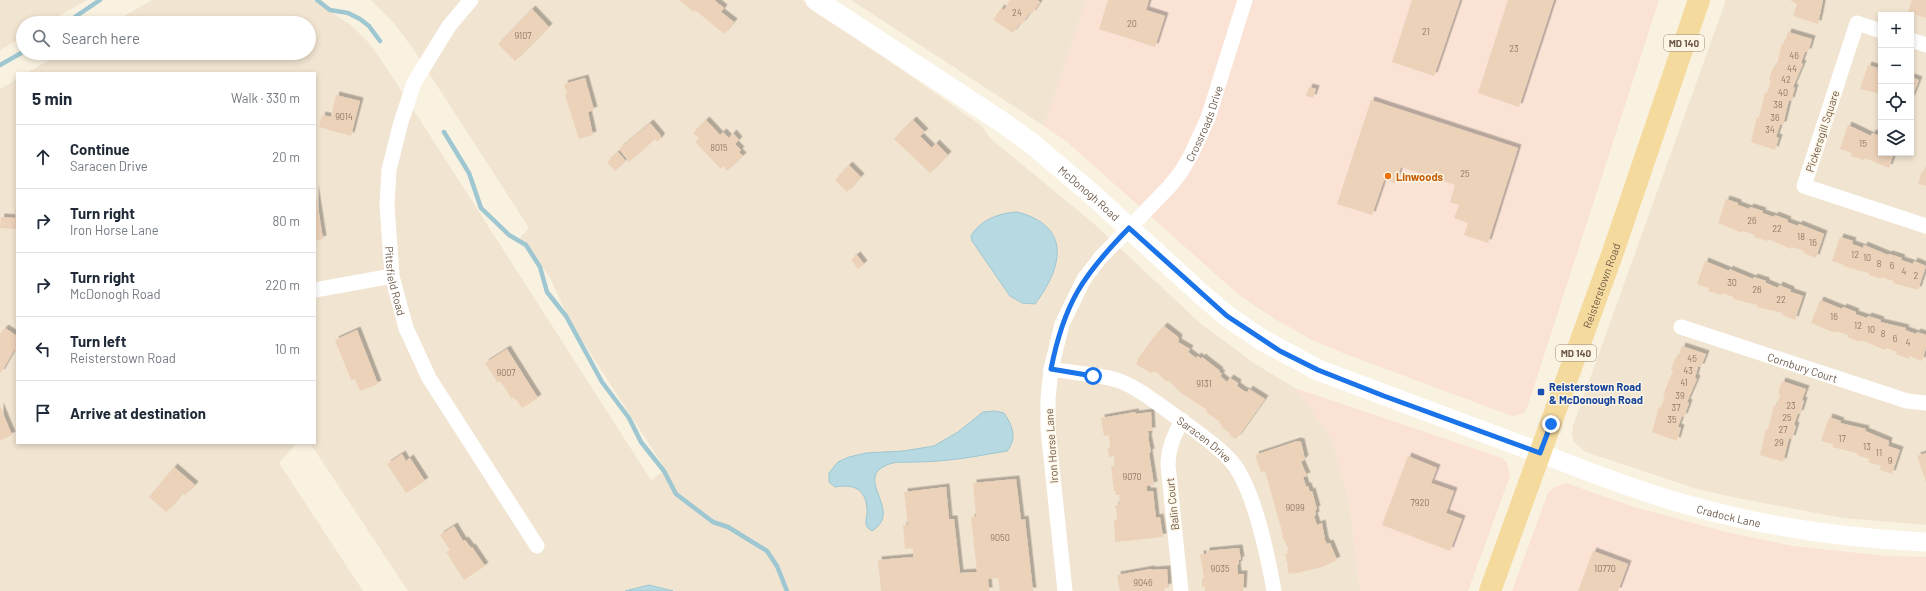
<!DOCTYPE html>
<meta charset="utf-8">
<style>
:root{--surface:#fff;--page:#f6f6f7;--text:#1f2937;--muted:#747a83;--line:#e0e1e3}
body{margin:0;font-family:Barlow,sans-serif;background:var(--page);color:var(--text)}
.controls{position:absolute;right:12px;top:12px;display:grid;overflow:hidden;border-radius:0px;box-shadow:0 2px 6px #0003}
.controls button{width:36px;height:36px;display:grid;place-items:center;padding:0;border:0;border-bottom:1px solid var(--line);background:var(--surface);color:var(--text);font:20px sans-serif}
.stop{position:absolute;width:12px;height:12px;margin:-9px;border:3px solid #1a73e8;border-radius:50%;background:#fff}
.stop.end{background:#1a73e8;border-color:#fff;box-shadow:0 1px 4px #0008}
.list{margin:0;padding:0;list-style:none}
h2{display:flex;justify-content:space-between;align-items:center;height:52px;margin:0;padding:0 16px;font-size:17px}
h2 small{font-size:13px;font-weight:400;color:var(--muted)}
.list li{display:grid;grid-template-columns:26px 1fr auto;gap:12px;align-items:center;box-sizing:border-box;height:64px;padding:0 16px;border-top:1px solid var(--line)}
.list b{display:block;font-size:15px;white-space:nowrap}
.list p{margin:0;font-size:13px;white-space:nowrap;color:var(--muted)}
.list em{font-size:13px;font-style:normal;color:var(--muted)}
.icon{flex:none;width:22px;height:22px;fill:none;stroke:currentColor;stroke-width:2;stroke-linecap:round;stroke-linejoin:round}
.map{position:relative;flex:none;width:1926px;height:591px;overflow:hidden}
.search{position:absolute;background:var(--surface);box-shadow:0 2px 6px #0003;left:16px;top:16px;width:300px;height:44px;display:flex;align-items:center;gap:10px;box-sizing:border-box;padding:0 14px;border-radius:22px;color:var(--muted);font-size:15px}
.panel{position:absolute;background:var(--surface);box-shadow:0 2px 6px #0003;left:16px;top:72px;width:300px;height:372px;border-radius:0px}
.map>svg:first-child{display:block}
.residential{fill:#f1e4d0;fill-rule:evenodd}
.commercial{fill:#fae2d5}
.water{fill:#b7d9e1;stroke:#9ec7d2}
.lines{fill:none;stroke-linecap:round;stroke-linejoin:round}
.stream{stroke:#9ec7d2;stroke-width:4.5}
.building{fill:#edd2ba;filter:url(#shadow)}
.minor{stroke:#fff;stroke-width:15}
.tertiary{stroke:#fff;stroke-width:19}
.secondary{stroke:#fff;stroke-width:21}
.primary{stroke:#f5da9d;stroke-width:22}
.route{stroke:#1a73e8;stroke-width:5}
.food-dot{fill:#e8710a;stroke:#fdf6e6;stroke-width:1.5}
.transit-dot{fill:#1a4fb4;stroke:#fdf6e6;stroke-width:1.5}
.labels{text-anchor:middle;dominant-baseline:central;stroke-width:3;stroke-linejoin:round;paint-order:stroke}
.number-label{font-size:9px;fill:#8e7866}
.shield{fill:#fdf6e6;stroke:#9a8979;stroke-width:1}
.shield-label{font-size:10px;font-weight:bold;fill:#6f5a4a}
.street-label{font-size:11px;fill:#6f5a4a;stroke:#fdf6e6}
.food-label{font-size:11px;font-weight:bold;fill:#c56008;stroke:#fdf6e6;text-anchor:start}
.transit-label{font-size:11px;font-weight:bold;fill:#164399;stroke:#fdf6e6;text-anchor:start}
</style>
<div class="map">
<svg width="1926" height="591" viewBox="0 0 1926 591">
<defs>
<filter id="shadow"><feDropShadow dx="3.5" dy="-3.5" stdDeviation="0" flood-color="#0004"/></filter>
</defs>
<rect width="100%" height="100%" fill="#faf2e1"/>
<path class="residential" d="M0,0H87L47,23H23V37L0,50Z
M152,0H312L351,25L370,44L388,70L651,480L666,470L572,325L549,276L520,238L529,228L414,50L393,22L371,0H802L982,126L990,138L1093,223L1200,323L1254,363L1295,388L1331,437L1349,500L1360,591H408L310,443H315V73H27L61,53H309V23H112Z
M851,0H1086L1044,126Z
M1726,0H1926V525L1842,518L1732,497L1694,488L1586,452L1574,442L1572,435L1573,426ZM1881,15H1911V153H1881Z
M17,79V443H297L279,463L363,591H0V89Z"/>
<path class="commercial" d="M1086,0H1659L1527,408L1523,414L1512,416L1343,353L1312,340L1275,319L1239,295L1067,142L1044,126Z
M1295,388L1502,458L1507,463L1510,476L1468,591H1360L1349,500L1331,437Z
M1566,483L1634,507L1730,533L1793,546L1886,556L1926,557V591H1512L1548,493L1553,488Z"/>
<path class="water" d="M1017,212C1072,226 1063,267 1035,304L1022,303L1010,296L972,241L971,236C980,220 999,213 1017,212Z
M995,411L1004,413C1012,425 1018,438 1007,451C988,454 969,458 949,460C938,461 927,462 916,462C904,463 894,460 883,467C857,481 903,512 872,531C870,529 866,528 866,524C865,520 868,514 867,508C865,488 853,484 835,487L829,482V473L838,462L849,457L866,453L903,451L934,446L958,432L983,412Z
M649,585L673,591H625Z"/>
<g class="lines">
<path class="stream" d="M317,0L330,10L348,13L360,19L369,26L380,41
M66,23L100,0
M0,65L23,52
M444,132L469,173L481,208L509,235L526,245L540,267L547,292L566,316L602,382L629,418L641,442L664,471L676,494L713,522L728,527L767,551L777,566L787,591"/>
</g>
<path class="building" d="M679,0H714L724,8L721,12L734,22L724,34L695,10L694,12Z
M1010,0H1037L1040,2L1032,14L1030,12L1022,24L1020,23L1013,33L993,20L1001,8L1004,10Z
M1108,0H1149L1146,10L1165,16L1155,47L1099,29Z
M1412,0H1460L1434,76L1392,62Z
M1508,0H1554L1519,107L1478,93Z
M1790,0H1823L1818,24L1793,16L1797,4Z
M1912,0H1926V18L1908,12Z
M532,9L549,27L515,61L498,44Z
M1788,32L1812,39L1808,52H1805L1801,63L1803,64L1793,87L1795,88L1791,101L1789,100L1783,125H1780L1776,137L1779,138L1775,150L1751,142L1757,117L1759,118L1765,93H1767L1771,81L1769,80L1773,67L1776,68L1782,43L1784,44Z
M1868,65L1881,69V94L1860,89Z
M1911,77L1919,80L1911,100Z
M585,78L594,110L588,112L593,135L579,139L565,95L567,94L564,84Z
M1309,87L1316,89L1313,98L1306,96Z
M336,95L360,101L351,136L319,127L322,115L331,117Z
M1371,100L1518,148L1488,243L1464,235L1468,223L1454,218L1459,205L1450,202L1455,185L1401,167L1395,183L1384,180L1372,215L1337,204Z
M706,120L720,135L723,132L729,138L733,133L739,140L735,144L741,150L739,152L743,156L727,171L723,166L721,169L695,142L699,138L693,133Z
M913,120L925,132L920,136L932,148L936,143L948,155L930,173L894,139Z
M650,123L661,136V138L657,142L655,139L629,162L619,149Z
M1848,125L1871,136L1872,133L1881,136V153H1894L1889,168L1865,158L1864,160L1851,156L1852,153L1840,149Z
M618,152L626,161L615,171L607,162Z
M849,165L861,177L847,192L835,180Z
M1926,167V186L1918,184L1922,171L1924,172Z
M315,188L323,239L315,241Z
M1726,199L1738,203V205L1749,209L1750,207L1763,211L1762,213L1774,217L1775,215L1788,220L1787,222L1798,226L1799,224L1824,234L1816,258L1803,253L1804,251L1792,247L1791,249L1768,239L1767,241L1754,237L1755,235L1743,231L1742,233L1718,223Z
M16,205L17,229L0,228L1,217L15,218Z
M1840,237L1853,241L1852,244L1863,248L1864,245L1888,255L1889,254L1902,258L1901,260L1913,264L1914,261L1926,266L1918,290L1893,283L1894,281L1881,277V279L1869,275V273L1843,266L1844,265L1832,261Z
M857,255L864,264L858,269L851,260Z
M1705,261L1729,271V269L1753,279L1754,277L1766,281V283L1778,288L1779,285L1791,290V292L1803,296L1795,320L1782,315L1783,313L1757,307L1758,305L1733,299L1734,297L1722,293L1721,295L1708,291L1709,288L1697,284Z
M1820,300L1842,309L1843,307L1856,312L1855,314L1867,318L1868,316L1881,320L1880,322L1906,328L1905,330L1916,334L1917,332L1926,335V348L1922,361L1910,356L1909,359L1896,354L1897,352L1886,348L1885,350L1861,340L1860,342L1847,337L1848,335L1836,331L1835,333L1811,323Z
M1164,326L1178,337L1179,339L1178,342L1190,349L1188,352L1196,358L1198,356L1201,359L1202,357L1220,371L1219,372L1222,374L1220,376L1227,382L1230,378L1238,383L1237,386L1244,391L1248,392L1249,389L1265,399L1238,437L1235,439L1229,435L1230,433L1221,427L1222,425L1219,423L1220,422L1206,412L1207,410L1181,393L1168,380L1167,382L1155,371L1151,373L1136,364L1138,361L1137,360L1153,338Z
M5,328L17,336V352L14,350L1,373L0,372V334Z
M357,330L378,384L360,391L355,379L351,380L335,340Z
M1682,346L1706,354L1701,367H1698L1695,378L1697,379L1687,402L1689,403L1684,417L1682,416L1678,427L1681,428L1677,441L1652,432L1659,407L1661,408L1665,396L1663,395L1673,371L1671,370L1675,358H1678Z
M507,349L538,398L522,408L516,399L515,400L513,397L512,399L500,381L498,383L485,363Z
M1782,381L1806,389L1802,400L1804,401L1800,414L1798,413L1794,425L1796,426L1792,439L1789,438L1783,462L1760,455L1766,429L1768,430L1774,405L1777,406L1780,394L1778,393Z
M0,406L12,435L0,441Z
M1135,412L1136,414L1151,412L1152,431H1148L1149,436L1148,437L1151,452L1149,453L1154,485L1147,486V491H1153L1156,518L1160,517L1163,537L1115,542L1114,520H1118L1115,505H1120L1119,495H1116L1115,491H1114L1111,466H1115L1114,456L1109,457L1108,448H1110L1109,435L1104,436L1101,418Z
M1829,417L1841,421L1840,423L1866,429L1865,431L1889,441L1888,446L1900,450L1892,474L1880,470L1881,466L1868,462L1869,459L1857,455V453L1832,447L1833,444L1821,441Z
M1297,441L1301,442L1305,459L1301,462L1307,476L1303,477L1306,486H1308L1310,492L1312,491L1317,509L1315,510L1316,515L1314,516L1317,525L1322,523L1325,540L1327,544L1330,543L1337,560L1322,567L1293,574V573L1289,574L1287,567L1288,566L1285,554L1288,553L1287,551L1289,550L1282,536L1283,535L1265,471L1261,472L1255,455Z
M1926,453V482L1917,456Z
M402,454L406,461L410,458L425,481L406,493L387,464Z
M1408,456L1437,468L1431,483L1454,491L1446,513L1462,519L1450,551L1382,525Z
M174,467L195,485L185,495L183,493L166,512L149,497Z
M1016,479L1021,520L1025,519L1033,591H1000L998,578L988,579L989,591H881L878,560L913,557V548L905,549L903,525H908L904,492L946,487L949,519H954L960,573L977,572L971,517H976L973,483Z
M454,526L463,541L465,540L471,548L472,547L485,566L464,580L446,552L450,550L440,535Z
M1239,548L1241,560H1239V564L1237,565L1238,574H1244L1243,591H1205V587H1202V578H1204L1200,554H1206V551Z
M1593,551L1628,564L1618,591H1578Z
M1151,569L1152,570L1167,569L1168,587L1164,588L1165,591H1120L1117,575Z"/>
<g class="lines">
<g class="minor">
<path id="s1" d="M471,0L449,26L414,83L401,122L389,170L387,205L392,276L406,328L429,378L537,546"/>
<path d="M1881,31L1857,23L1804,186L1926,226"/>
<path d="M1911,40L1926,45"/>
<path d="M315,290L392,276"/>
<path id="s2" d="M1681,327L1907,401L1926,403"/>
<path id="s3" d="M1051,369C1072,373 1097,374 1117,380C1137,387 1154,401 1171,413C1188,425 1220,447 1232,462C1254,489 1268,557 1274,591"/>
<path id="s4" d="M1065,591L1048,429V399L1051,369L1062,324L1084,279L1101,257L1169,187L1181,172L1191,155L1208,118L1245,0"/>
<path d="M1181,591L1168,465C1168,448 1174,436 1182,420"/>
</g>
<path class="tertiary" id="s5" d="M1540,453C1584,470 1629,488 1674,501C1757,526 1840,538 1926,542"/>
<path class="secondary" id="s6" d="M816,0L999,120L1031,143L1093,195L1200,293L1227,316L1262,340L1318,370L1540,453"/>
<path class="primary" id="s7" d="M1490,591L1613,252L1699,0"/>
</g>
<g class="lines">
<path class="route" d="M1093,376L1051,369C1064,303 1083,275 1129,228L1227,316L1280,351L1318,370L1384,396L1540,453L1551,424"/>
</g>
<circle class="food-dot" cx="1388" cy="176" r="4"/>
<rect class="transit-dot" x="1537" y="388" width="8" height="8" rx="2"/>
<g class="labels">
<g class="number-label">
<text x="1017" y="12">24</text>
<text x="1132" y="23">20</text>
<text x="1426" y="31">21</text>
<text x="523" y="35">9107</text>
<text x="1514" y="48">23</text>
<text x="1794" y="55">46</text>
<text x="1792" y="68">44</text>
<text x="1786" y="79">42</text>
<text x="1783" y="92">40</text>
<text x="1778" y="104">38</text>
<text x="344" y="116">9014</text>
<text x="1775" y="117">36</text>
<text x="1770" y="129">34</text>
<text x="1863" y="143">15</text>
<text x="719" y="147">8015</text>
<text x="1465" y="173">25</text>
<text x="1752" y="220">26</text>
<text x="1777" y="228">22</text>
<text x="1801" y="236">18</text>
<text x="1813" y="242">16</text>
<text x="1855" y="254">12</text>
<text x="1867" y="257">10</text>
<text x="1879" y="263">8</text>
<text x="1892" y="265">6</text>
<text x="1904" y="271">4</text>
<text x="1916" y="275">2</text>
<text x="1732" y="282">30</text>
<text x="1757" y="289">26</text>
<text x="1781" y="299">22</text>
<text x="1834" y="316">16</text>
<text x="1858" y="325">12</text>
<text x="1871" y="329">10</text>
<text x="1883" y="333">8</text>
<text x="1895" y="338">6</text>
<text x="1908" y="342">4</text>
<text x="1692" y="358">45</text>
<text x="1688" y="370">43</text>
<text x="506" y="372">9007</text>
<text x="1684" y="382">41</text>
<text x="1204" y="383">9131</text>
<text x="1680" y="395">39</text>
<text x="1791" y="405">23</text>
<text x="1676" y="407">37</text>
<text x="1787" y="417">25</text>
<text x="1672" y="419">35</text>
<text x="1783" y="429">27</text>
<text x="1842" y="438">17</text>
<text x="1779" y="442">29</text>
<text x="1867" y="446">13</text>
<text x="1879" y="452">11</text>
<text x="1890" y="460">9</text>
<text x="1132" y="476">9070</text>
<text x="1420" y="502">7920</text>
<text x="1295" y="507">9099</text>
<text x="1000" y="537">9050</text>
<text x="1220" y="568">9035</text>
<text x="1605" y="568">10770</text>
<text x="1143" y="582">9046</text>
</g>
<g class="shield">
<rect x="1664" y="35" width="40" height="16" rx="3"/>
<rect x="1556" y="345" width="40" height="16" rx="3"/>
</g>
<g class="shield-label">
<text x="1684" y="43">MD 140</text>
<text x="1576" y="353">MD 140</text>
</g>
<g class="street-label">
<text stroke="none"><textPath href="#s4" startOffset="518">Crossroads Drive</textPath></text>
<text transform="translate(1822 131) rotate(-72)">Pickersgill Square</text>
<text stroke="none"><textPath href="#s6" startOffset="335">McDonogh Road</textPath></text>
<text stroke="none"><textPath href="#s1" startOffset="303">Pittsfield Road</textPath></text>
<text stroke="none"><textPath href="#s7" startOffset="325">Reisterstown Road</textPath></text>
<text stroke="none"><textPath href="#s2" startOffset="128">Cornbury Court</textPath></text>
<text stroke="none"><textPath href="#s3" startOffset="173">Saracen Drive</textPath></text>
<text transform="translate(1051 446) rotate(-94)">Iron Horse Lane</text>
<text transform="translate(1172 504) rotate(-96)">Balin Court</text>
<text stroke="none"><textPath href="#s5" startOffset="199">Cradock Lane</textPath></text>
</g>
<g class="food-label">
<text x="1396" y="176">Linwoods</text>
</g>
<g class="transit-label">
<text x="1549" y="386">Reisterstown Road<tspan x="1549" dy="13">&amp; McDonough Road</tspan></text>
</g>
</g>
</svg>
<div class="controls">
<button>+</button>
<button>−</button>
<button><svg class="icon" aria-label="locate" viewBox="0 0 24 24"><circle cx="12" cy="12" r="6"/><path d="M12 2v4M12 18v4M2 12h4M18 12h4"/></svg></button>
<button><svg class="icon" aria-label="layers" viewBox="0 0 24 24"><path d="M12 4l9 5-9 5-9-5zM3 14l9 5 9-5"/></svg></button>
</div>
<div class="stop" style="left:1093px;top:376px"></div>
<div class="stop end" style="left:1551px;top:424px"></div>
<div class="search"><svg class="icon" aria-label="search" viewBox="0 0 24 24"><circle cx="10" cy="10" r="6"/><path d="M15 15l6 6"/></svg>Search here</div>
<section class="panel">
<h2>5 min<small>Walk · 330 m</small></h2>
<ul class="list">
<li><svg class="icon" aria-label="ahead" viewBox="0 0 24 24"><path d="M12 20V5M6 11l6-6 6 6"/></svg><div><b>Continue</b><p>Saracen Drive</p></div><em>20 m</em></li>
<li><svg class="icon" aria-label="right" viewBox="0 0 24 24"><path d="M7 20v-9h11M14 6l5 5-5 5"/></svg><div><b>Turn right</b><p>Iron Horse Lane</p></div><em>80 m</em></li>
<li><svg class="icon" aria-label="right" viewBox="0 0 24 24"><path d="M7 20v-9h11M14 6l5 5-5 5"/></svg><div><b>Turn right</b><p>McDonogh Road</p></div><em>220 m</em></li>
<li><svg class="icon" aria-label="left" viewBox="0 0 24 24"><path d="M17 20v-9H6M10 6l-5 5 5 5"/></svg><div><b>Turn left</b><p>Reisterstown Road</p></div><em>10 m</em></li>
<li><svg class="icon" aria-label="arrive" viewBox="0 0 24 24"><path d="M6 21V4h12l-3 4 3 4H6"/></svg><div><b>Arrive at destination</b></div></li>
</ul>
</section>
</div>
